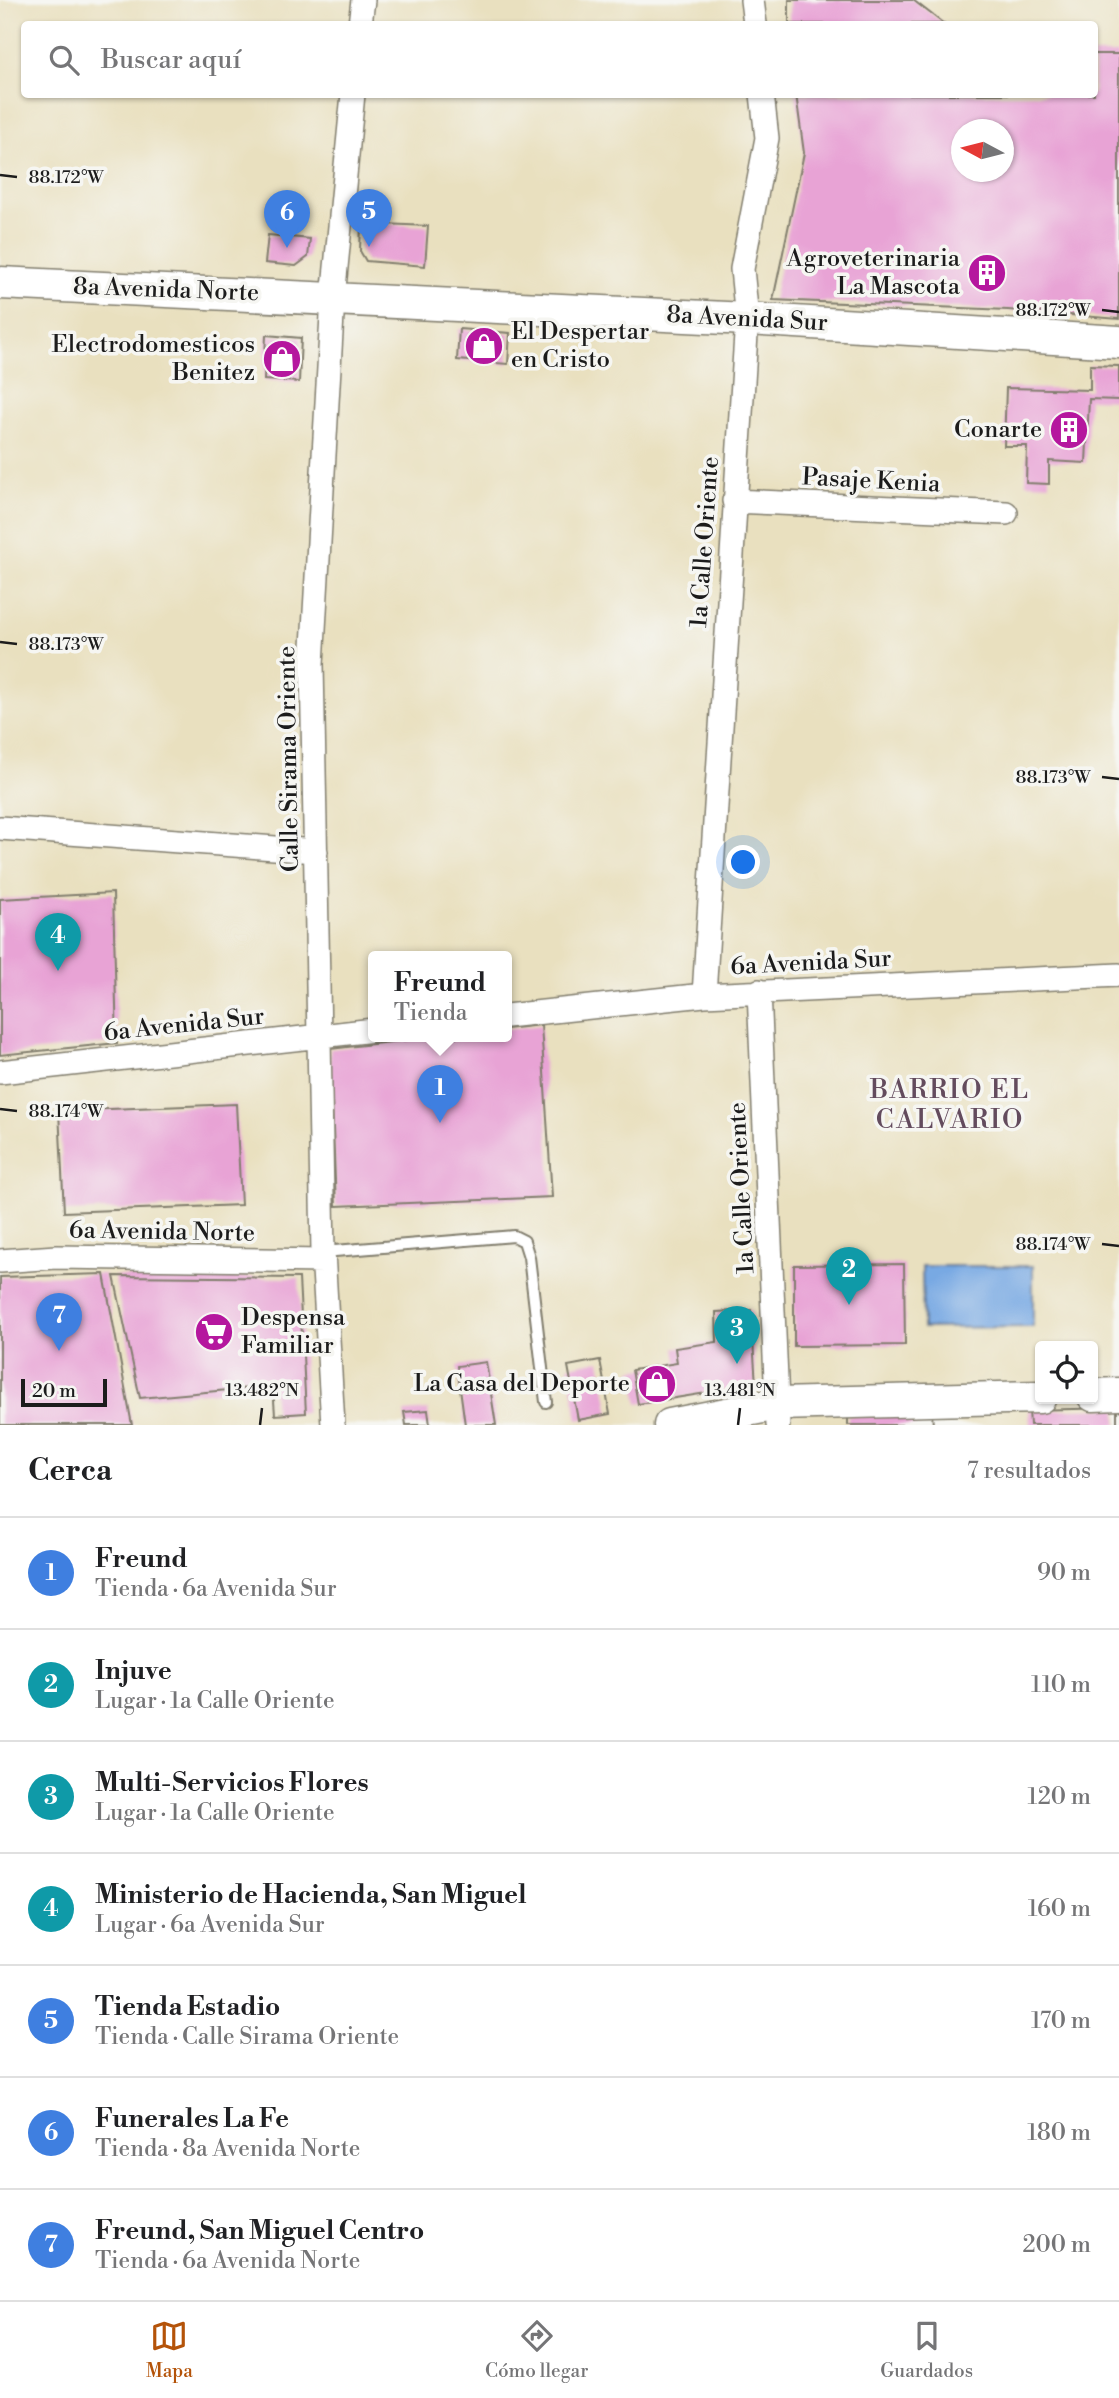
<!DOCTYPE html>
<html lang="es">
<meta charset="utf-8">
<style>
:root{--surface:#fff;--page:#f2f2f2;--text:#202124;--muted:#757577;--line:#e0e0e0;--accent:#b45309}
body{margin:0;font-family:"Libre Bodoni",serif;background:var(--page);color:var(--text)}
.controls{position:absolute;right:21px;bottom:21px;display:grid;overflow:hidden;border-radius:7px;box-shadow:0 2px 5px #0004}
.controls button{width:63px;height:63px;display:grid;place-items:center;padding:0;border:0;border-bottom:2px solid var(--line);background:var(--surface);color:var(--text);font:35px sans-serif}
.compass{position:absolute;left:951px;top:119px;width:63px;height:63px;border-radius:50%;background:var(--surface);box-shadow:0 2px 5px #0004;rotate:277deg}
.scale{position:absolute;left:21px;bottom:18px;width:86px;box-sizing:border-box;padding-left:7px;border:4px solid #1c1c1c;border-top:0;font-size:19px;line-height:24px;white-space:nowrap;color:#1c1c1c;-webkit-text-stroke:5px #f6f6f2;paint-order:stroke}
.you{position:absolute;left:744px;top:863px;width:24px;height:24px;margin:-18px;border:5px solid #fff;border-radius:50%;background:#1a73e8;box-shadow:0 0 0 10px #1a73e833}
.badge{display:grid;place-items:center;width:46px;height:46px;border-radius:50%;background:var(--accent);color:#fff;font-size:23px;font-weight:700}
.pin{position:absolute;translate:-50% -58px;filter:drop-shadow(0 2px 4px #0008)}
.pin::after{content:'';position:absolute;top:37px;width:24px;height:21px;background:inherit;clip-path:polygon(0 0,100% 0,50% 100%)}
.popup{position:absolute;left:368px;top:951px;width:144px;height:91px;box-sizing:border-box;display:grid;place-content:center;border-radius:7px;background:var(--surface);filter:drop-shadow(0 2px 5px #0005);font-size:23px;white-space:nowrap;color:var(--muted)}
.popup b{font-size:26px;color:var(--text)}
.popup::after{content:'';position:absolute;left:50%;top:100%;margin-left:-14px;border:14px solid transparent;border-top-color:var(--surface)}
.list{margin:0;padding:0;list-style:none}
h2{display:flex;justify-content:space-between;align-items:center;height:91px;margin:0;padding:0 28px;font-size:30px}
h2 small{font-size:23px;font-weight:400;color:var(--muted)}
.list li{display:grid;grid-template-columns:46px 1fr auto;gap:21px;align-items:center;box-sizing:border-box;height:112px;padding:0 28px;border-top:2px solid var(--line)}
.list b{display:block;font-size:26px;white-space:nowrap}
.list p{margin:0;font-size:23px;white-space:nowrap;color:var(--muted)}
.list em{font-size:23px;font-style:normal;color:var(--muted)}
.icon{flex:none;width:38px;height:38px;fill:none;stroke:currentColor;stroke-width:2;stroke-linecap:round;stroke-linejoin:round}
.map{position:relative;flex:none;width:1119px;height:1425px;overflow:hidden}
.search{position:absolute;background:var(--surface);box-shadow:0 2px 5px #0004;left:21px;right:21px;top:21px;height:77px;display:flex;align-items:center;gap:18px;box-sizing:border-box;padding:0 24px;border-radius:7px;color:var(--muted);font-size:26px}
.sheet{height:875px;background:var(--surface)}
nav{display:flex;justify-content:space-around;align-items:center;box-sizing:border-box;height:98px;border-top:2px solid var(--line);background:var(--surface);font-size:19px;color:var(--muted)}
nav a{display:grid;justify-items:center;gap:4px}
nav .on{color:var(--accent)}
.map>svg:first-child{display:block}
.water{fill:#78a9e3;stroke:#4a6280;stroke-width:2}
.building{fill:#e8a3d5;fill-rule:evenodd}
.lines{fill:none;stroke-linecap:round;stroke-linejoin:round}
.lane-casing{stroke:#827e6e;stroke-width:14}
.street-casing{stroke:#827e6e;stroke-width:26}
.secondary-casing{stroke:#827e6e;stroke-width:35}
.lane{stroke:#fff;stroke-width:10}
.street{stroke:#fff;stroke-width:23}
.secondary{stroke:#fff;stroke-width:32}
.ticks{fill:none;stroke:#1c1c1c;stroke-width:2.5}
.labels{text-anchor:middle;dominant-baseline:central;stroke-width:7;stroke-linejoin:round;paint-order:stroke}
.poi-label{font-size:24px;fill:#1c1c1c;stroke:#f6f6f2;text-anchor:end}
.street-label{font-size:24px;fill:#1c1c1c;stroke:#f6f6f2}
.neighbourhood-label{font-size:26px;letter-spacing:2px;fill:#634b5d;stroke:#f6f6f2}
.ticks-label{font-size:18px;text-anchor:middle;fill:#1c1c1c;stroke:#f6f6f2;stroke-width:7;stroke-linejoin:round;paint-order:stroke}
</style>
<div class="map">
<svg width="1119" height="1425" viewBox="0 0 1119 1425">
<rect width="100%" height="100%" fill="#f6f6f2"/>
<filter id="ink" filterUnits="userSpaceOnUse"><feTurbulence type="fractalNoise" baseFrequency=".0143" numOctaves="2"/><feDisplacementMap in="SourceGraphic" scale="14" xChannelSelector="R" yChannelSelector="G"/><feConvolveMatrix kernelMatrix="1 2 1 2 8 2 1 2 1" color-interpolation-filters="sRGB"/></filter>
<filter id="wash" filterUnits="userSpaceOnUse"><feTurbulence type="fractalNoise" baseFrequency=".00686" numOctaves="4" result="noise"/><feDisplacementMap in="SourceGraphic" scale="28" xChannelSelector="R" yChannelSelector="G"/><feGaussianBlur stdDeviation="1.57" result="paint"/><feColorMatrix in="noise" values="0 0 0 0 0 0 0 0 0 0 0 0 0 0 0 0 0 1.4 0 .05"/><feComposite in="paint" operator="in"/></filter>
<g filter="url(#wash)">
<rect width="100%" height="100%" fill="#e9e0bf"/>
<path class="water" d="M922,1266H1033V1327L923,1328Z"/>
<g id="blocks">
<path class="building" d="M789,0H913L944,24H789Z
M1094,54H1119V319L1008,310L773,300L804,153L796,94H1094ZM962,130H1004V172H962Z
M361,223L428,226L425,266L366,261L360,251Z
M268,235L310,239L308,257L296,266L265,263Z
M459,329L510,333L508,364L457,360Z
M266,335L301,338L299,382L264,380Z
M1090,365L1119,366V400L1089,399L1086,463L1049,461V484L1026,483L1027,446H1004L1006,388L1090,390Z
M113,893L117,1043L0,1055V899Z
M541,1025L552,1197L336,1206L330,1049L434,1037H506V1029Z
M236,1104L241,1205L64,1212L59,1111Z
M904,1264L905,1345L794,1346V1265Z
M104,1274L132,1425H0V1277Z
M114,1276L299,1278L306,1413L275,1415L273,1386L140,1398Z
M751,1310L756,1385L638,1404L632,1370L677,1363L675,1348L717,1342L716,1312Z
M600,1360L610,1414L578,1420L568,1366Z
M486,1362L496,1425H465L457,1366Z
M1117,1408V1425H1030L1029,1410Z
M428,1410L430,1425H406L404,1412Z
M932,1414L933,1425H848V1416Z"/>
</g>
</g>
<g filter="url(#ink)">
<use href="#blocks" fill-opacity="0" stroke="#827e6e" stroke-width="2"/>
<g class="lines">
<g class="lane-casing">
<path id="lane" d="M323,1252L514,1236L524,1241L529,1257L546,1402"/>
</g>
<g class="street-casing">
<path id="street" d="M752,0L755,24
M360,24L363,0
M734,501L1006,513
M0,828L316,851
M759,991L778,1425
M704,995L747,319L742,269L767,138L762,94
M506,1016L704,995L1119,975
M0,1072L374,1030
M0,1261L56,1257L323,1261
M333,1425L323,1252L312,664L333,298L353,94"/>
</g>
<g class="secondary-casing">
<path id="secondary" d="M0,283L747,319L1119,342
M1093,1395L1119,1394
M670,1425L778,1404L1040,1397"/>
</g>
<use href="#lane" class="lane"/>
<use href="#street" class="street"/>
<use href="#secondary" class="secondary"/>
</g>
</g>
<path class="ticks" d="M0,175L17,177M1102,310L1119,312M0,642L17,644M1102,777L1119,779M0,1109L17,1111M1102,1244L1119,1246M260,1425L262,1408M738,1425L740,1408"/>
<defs>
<g id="building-disc" transform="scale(2.0125)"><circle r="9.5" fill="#b5179e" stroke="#f6f6f2"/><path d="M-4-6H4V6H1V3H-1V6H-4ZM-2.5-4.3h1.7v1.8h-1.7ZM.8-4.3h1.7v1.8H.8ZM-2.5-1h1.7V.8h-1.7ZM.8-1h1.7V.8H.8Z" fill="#fff"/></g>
<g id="shop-disc" transform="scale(2.0125)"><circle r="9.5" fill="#b5179e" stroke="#f6f6f2"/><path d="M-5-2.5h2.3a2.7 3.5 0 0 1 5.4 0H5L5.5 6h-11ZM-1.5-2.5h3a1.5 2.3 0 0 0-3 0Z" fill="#fff"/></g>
<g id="supermarket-disc" transform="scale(2.0125)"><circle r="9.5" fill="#b5179e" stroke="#f6f6f2"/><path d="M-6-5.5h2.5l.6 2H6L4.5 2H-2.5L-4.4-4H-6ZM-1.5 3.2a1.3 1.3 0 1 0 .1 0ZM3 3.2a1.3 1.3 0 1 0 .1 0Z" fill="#fff"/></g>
</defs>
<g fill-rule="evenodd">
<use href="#building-disc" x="987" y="273"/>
<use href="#shop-disc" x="484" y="346"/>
<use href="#shop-disc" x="282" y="359"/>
<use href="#building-disc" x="1069" y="430"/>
<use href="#supermarket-disc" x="214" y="1332"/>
<use href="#shop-disc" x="657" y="1384"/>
</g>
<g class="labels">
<g class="poi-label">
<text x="960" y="259">Agroveterinaria<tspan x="960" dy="28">La Mascota</tspan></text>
<text x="511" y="332" text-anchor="start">El Despertar<tspan x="511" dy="28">en Cristo</tspan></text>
<text x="255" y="345">Electrodomesticos<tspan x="255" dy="28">Benitez</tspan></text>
<text x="1042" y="430">Conarte</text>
<text x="241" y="1318" text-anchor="start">Despensa<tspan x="241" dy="28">Familiar</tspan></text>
<text x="630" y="1384">La Casa del Deporte</text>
</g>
<g class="street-label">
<text transform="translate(166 290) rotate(2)">8a Avenida Norte</text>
<text transform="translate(747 319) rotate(3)">8a Avenida Sur</text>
<text transform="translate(871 481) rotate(3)">Pasaje Kenia</text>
<text transform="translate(705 542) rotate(-86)">1a Calle Oriente</text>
<text transform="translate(289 759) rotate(-91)">Calle Sirama Oriente</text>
<text transform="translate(811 963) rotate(-3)">6a Avenida Sur</text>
<text transform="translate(184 1025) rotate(-6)">6a Avenida Sur</text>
<text transform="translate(742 1188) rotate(-93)">1a Calle Oriente</text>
<text transform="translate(162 1232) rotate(1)">6a Avenida Norte</text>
</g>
<g class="neighbourhood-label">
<text x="950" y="1090">BARRIO EL<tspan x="950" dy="30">CALVARIO</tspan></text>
</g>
</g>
<g class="ticks-label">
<text x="66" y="183">88.172°W</text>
<text x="1053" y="316">88.172°W</text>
<text x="66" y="650">88.173°W</text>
<text x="1053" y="783">88.173°W</text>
<text x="66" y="1117">88.174°W</text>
<text x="1053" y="1250">88.174°W</text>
<text x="262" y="1396">13.482°N</text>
<text x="740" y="1396">13.481°N</text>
</g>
</svg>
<div class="controls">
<button><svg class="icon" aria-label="locate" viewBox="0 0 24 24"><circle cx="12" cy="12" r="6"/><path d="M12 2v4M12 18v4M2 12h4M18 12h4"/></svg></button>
</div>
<svg class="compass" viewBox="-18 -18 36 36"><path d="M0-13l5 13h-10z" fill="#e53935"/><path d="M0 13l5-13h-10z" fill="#757577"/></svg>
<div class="scale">20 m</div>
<div class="you"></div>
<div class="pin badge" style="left:440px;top:1123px;background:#3f7fe0">1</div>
<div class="popup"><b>Freund</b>Tienda</div>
<div class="pin badge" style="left:849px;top:1305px;background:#0f9aa8">2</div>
<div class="pin badge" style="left:737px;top:1364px;background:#0f9aa8">3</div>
<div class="pin badge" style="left:58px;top:971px;background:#0f9aa8">4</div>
<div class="pin badge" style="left:369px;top:247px;background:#3f7fe0">5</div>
<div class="pin badge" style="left:287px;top:248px;background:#3f7fe0">6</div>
<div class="pin badge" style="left:59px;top:1351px;background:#3f7fe0">7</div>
<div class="search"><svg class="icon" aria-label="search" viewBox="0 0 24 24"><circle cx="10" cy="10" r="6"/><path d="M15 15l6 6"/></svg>Buscar aquí</div>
</div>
<section class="sheet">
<h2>Cerca<small>7 resultados</small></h2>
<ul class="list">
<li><span class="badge" style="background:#3f7fe0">1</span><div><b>Freund</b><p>Tienda · 6a Avenida Sur</p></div><em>90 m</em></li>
<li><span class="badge" style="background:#0f9aa8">2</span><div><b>Injuve</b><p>Lugar · 1a Calle Oriente</p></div><em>110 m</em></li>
<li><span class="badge" style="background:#0f9aa8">3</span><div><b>Multi-Servicios Flores</b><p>Lugar · 1a Calle Oriente</p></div><em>120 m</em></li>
<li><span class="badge" style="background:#0f9aa8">4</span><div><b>Ministerio de Hacienda, San Miguel</b><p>Lugar · 6a Avenida Sur</p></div><em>160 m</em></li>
<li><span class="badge" style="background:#3f7fe0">5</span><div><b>Tienda Estadio</b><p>Tienda · Calle Sirama Oriente</p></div><em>170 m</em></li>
<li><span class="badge" style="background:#3f7fe0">6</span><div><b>Funerales La Fe</b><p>Tienda · 8a Avenida Norte</p></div><em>180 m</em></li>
<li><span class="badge" style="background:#3f7fe0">7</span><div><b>Freund, San Miguel Centro</b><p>Tienda · 6a Avenida Norte</p></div><em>200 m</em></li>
</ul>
</section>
<nav>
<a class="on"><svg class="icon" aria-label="map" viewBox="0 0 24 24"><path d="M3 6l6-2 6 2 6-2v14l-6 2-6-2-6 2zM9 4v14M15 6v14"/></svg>Mapa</a>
<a><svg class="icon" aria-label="directions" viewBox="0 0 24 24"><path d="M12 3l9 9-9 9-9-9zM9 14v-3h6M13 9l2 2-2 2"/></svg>Cómo llegar</a>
<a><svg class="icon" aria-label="saved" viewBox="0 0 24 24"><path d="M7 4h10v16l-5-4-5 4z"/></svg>Guardados</a>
</nav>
